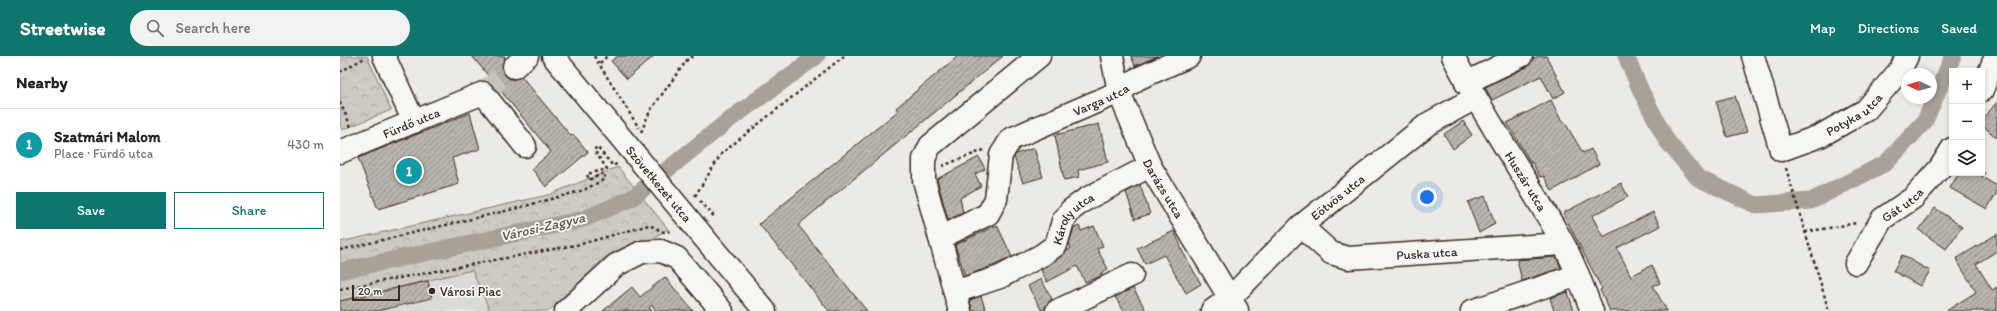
<!DOCTYPE html>
<meta charset="utf-8">
<style>
:root{--surface:#fff;--page:#f2f2f2;--text:#222;--muted:#767676;--line:#e0e0e0;--accent:#0f766e}
body{margin:0;font-family:Itim,sans-serif;background:var(--page);color:var(--text)}
.controls{position:absolute;right:12px;top:12px;display:grid;overflow:hidden;border-radius:0px;box-shadow:0 2px 6px #0003}
.controls button{width:36px;height:36px;display:grid;place-items:center;padding:0;border:0;border-bottom:1px solid var(--line);background:var(--surface);color:var(--text);font:20px sans-serif}
.compass{position:absolute;left:1561px;top:12px;width:36px;height:36px;border-radius:50%;background:var(--surface);box-shadow:0 2px 6px #0003;rotate:274deg}
.scale{position:absolute;left:12px;bottom:10px;width:48px;box-sizing:border-box;padding-left:4px;border:2px solid #3b2a1e;border-top:0;font-size:11px;line-height:14px;white-space:nowrap;color:#3b2a1e;-webkit-text-stroke:3px #f6f6f2;paint-order:stroke}
.you{position:absolute;left:1087px;top:141px;width:14px;height:14px;margin:-10px;border:3px solid #fff;border-radius:50%;background:#1a73e8;box-shadow:0 0 0 6px #1a73e833}
.badge{display:grid;place-items:center;width:26px;height:26px;border-radius:50%;background:var(--accent);color:#fff;font-size:13px;font-weight:700}
.pin{position:absolute;translate:-50% -50%;border:2px solid #fff;box-shadow:0 1px 4px #0006}
.list{margin:0;padding:0;list-style:none}
h2{display:flex;justify-content:space-between;align-items:center;height:52px;margin:0;padding:0 16px;font-size:17px}
h2 small{font-size:13px;font-weight:400;color:var(--muted)}
.list li{display:grid;grid-template-columns:26px 1fr auto;gap:12px;align-items:center;box-sizing:border-box;height:72px;padding:0 16px;border-top:1px solid var(--line)}
.list b{display:block;font-size:15px;white-space:nowrap}
.list p{margin:0;font-size:13px;white-space:nowrap;color:var(--muted)}
.list em{font-size:13px;font-style:normal;color:var(--muted)}
.actions{display:flex;gap:8px;padding:12px 16px}
.actions a{flex:1;padding:9px 0;border:1px solid var(--accent);border-radius:0px;text-align:center;font-size:14px;color:var(--accent)}
.actions .main{background:var(--accent);color:#fff}
.icon{flex:none;width:22px;height:22px;fill:none;stroke:currentColor;stroke-width:2;stroke-linecap:round;stroke-linejoin:round}
.map{position:relative;flex:none;width:1657px;height:255px;overflow:hidden}
header{display:flex;align-items:center;gap:24px;box-sizing:border-box;height:56px;padding:0 20px;background:var(--accent);color:#fff}
header strong{font-size:19px}
nav{display:flex;gap:22px;margin-inline-start:auto;font-size:14px}
.search{width:280px;height:36px;background:var(--page);display:flex;align-items:center;gap:10px;box-sizing:border-box;padding:0 14px;border-radius:22px;color:var(--muted);font-size:15px}
main{display:flex}
aside{flex:1;background:var(--surface)}
.map>svg:first-child{display:block}
.built{fill:#dcdad4}
.park{fill:url(#park-crowns);stroke:#847a71}
.lines{fill:none;stroke-linecap:round;stroke-linejoin:round}
.canal{stroke:#a8a198;stroke-width:17}
.building{fill:url(#building-hatch);stroke:#3b2a1e}
.minor-tunnel{stroke:#c8c4bd;stroke-width:22;stroke-dasharray:22 11;stroke-linecap:butt}
.minor-casing{stroke:#3b2a1e;stroke-width:25}
.path{stroke:#3b2a1e;stroke-width:2.5;stroke-dasharray:3 3;stroke-linecap:butt}
.minor{stroke:#f6f6f2;stroke-width:22}
.poi-dot{fill:#3b2a1e;stroke:#f6f6f2;stroke-width:1.5}
.labels{text-anchor:middle;dominant-baseline:central;stroke-width:4;stroke-linejoin:round;paint-order:stroke}
.street-label{font-size:13px;fill:#3b2a1e;stroke:#f6f6f2}
.poi-label{font-size:13px;fill:#3b2a1e;stroke:#f6f6f2;text-anchor:start}
.water-label{font-size:14px;font-style:italic;fill:#615449;stroke:#f6f6f2}
</style>
<header>
<strong>Streetwise</strong>
<div class="search"><svg class="icon" aria-label="search" viewBox="0 0 24 24"><circle cx="10" cy="10" r="6"/><path d="M15 15l6 6"/></svg>Search here</div>
<nav><a>Map</a><a>Directions</a><a>Saved</a></nav>
</header>
<main>
<aside>
<h2>Nearby<small></small></h2>
<ul class="list">
<li><span class="badge" style="background:#0f9aa8">1</span><div><b>Szatmári Malom</b><p>Place · Fürdő utca</p></div><em>430 m</em></li>
</ul>
<div class="actions"><a class="main">Save</a><a>Share</a></div>
</aside>
<div class="map">
<svg width="1657" height="255" viewBox="0 0 1657 255">
<defs>
<pattern id="park-crowns" width="20" height="18" patternUnits="userSpaceOnUse"><rect width="20" height="18" fill="#cdcac4"/><path d="M2 6a3 3 0 1 1 6 0M12 15a3 3 0 1 1 6 0" fill="none" stroke="#b1aea8"/></pattern>
<pattern id="building-hatch" width="6" height="6" patternUnits="userSpaceOnUse"><rect width="6" height="6" fill="#bab4ae"/><path d="M-1 1l2-2M0 6l6-6M5 7l2-2" fill="none" stroke="#98938d"/></pattern>
</defs>
<rect width="100%" height="100%" fill="#ebeae5"/>
<filter id="ink" filterUnits="userSpaceOnUse"><feTurbulence type="fractalNoise" baseFrequency=".025" numOctaves="2"/><feDisplacementMap in="SourceGraphic" scale="8" xChannelSelector="R" yChannelSelector="G"/><feConvolveMatrix kernelMatrix="1 2 1 2 8 2 1 2 1" color-interpolation-filters="sRGB"/></filter>
<g filter="url(#ink)">
<path class="built" d="M132,214L150,255H0V245Z"/>
<path class="park" d="M0,0H27L51,54L2,74L0,68Z
M278,111L328,173L254,217L209,255H150L132,214L0,245V186L208,139Z"/>
<g class="lines">
<path class="canal" d="M1286,0L1301,35L1327,85L1358,122L1416,149L1471,145L1546,107L1585,65L1613,0
M0,215L244,163L292,142L389,64L477,0"/>
</g>
<path class="building" d="M132,0H165L162,13L165,19L170,23H176L182,21L231,80L233,78L248,96L206,131L192,113L211,96Z
M278,0H314L287,23L271,5Z
M618,0H663L458,169L527,255H489L419,168L558,55L556,52Z
M791,0H818L795,10Z
M1198,0H1206L1225,36L1213,43L1201,20L1152,44L1145,31L1187,11L1193,3Z
M1395,40L1407,76L1387,81L1376,45Z
M1211,44L1222,66L1224,65L1243,97L1251,93L1259,108L1212,135L1204,120L1200,121L1192,106L1191,107L1167,67Z
M1657,46V82L1642,69V64Z
M130,57L140,93L112,102L119,128L38,153L18,102Z
M1123,65L1132,79L1113,93L1104,78Z
M759,68L768,106L738,114L739,121L724,124L715,79Z
M694,92L703,121L683,127L674,101L676,98Z
M639,101L645,113L635,118L641,130L620,142L623,157L608,164L597,123Z
M1619,117H1645L1642,121L1657,130V136L1647,153L1610,132Z
M1281,127L1288,141L1252,160L1263,181L1313,156L1320,170L1277,192L1291,220L1312,209L1320,227L1313,230L1327,255H1270L1260,234L1262,233L1223,157Z
M800,129L810,158L795,163L786,136Z
M1145,140L1155,168L1139,177L1128,146Z
M1595,152L1622,171L1606,193L1579,174Z
M657,169L672,201L655,209L625,220L615,189Z
M739,170L741,175L754,170L763,190L757,193L768,213L760,218L762,220L745,226L737,210L707,226L701,214L731,192L729,187L734,172Z
M834,175L841,190L840,191L861,228L846,237L824,199L805,208L797,192Z
M1657,178V195L1636,208L1652,234L1657,231V255H1606L1636,236L1616,203Z
M1562,199L1590,215L1580,230L1553,215Z
M1216,201L1221,212L1182,225L1177,204Z
M325,221L353,255H316L312,249L309,252L312,255H263L292,231L300,241Z
M701,223L712,243L702,255L688,230Z
M88,225L92,242L37,255H0V245Z
M793,232L803,249L806,255H784L775,241Z
M1228,236L1234,255H1214L1210,242Z
M641,240L646,255H632L630,244Z"/>
<g class="lines">
<path class="minor-tunnel" d="M143,37L174,11"/>
<g class="minor-casing">
<g id="minor">
<path d="M44,0L74,66"/>
<path id="s1" d="M213,0L425,255"/>
<path id="s2" d="M772,0L779,36L810,110L897,254"/>
<path id="s3" d="M1113,0C1146,65 1188,124 1223,187C1235,209 1243,232 1252,255"/>
<path id="s4" d="M1413,0L1441,94L1480,80L1526,54L1561,13L1567,0"/>
<path d="M174,11L187,0"/>
<path d="M1126,27L1181,0"/>
<path d="M1642,34L1656,0"/>
<path id="s5" d="M0,96L143,37L185,90"/>
<path id="s6" d="M961,170L991,197L1008,202L1223,188"/>
<path id="s7" d="M600,182L648,158L656,143L661,99L671,83L779,36L797,23L849,0"/>
<path id="s8" d="M1516,207L1542,163L1573,142L1600,112L1612,93"/>
<path id="s9" d="M615,236L660,221L702,199L716,189L723,165L731,154L746,143L810,110"/>
<path d="M226,255L276,209L302,196L321,195L337,202L382,255"/>
<path d="M620,255L584,124V103L590,90L699,0"/>
<path d="M717,255L792,219"/>
<path id="s10" d="M872,255L890,242L961,170L1088,68L1135,42"/>
<path d="M1132,255L1238,219"/>
</g>
</g>
<path class="path" d="M254,0L299,72
M260,7L267,0
M0,16L26,1
M0,46L11,71
M301,76L310,55L347,4L353,0
M602,110L644,94
M1446,112L1489,255
M355,140L382,97L504,0
M360,145L373,159L370,161
M1465,176L1517,167
M0,194L178,152L244,134L265,123L264,117L249,124L247,118L267,113L254,94L257,91L273,110L278,107
M0,233L241,188L309,169L324,176L332,175"/>
<use href="#minor" class="minor"/>
</g>
</g>
<circle class="poi-dot" cx="92" cy="235" r="4"/>
<g class="labels">
<g class="street-label">
<text stroke="none"><textPath href="#s7" startOffset="232">Varga utca</textPath></text>
<text stroke="none"><textPath href="#s4" startOffset="180">Potyka utca</textPath></text>
<text stroke="none"><textPath href="#s5" startOffset="77">Fürdő utca</textPath></text>
<text stroke="none"><textPath href="#s3" startOffset="145">Huszár utca</textPath></text>
<text stroke="none"><textPath href="#s1" startOffset="166">Szövetkezet utca</textPath></text>
<text stroke="none"><textPath href="#s2" startOffset="143">Darázs utca</textPath></text>
<text stroke="none"><textPath href="#s10" startOffset="170">Eötvös utca</textPath></text>
<text stroke="none"><textPath href="#s8" startOffset="76">Gát utca</textPath></text>
<text stroke="none"><textPath href="#s9" startOffset="145">Károly utca</textPath></text>
<text stroke="none"><textPath href="#s6" startOffset="137">Puska utca</textPath></text>
</g>
<g class="poi-label">
<text x="100" y="235">Városi Piac</text>
</g>
<g class="water-label">
<text transform="translate(203 171) rotate(-13)">Városi-Zagyva</text>
</g>
</g>
</svg>
<div class="controls">
<button>+</button>
<button>−</button>
<button><svg class="icon" aria-label="layers" viewBox="0 0 24 24"><path d="M12 4l9 5-9 5-9-5zM3 14l9 5 9-5"/></svg></button>
</div>
<svg class="compass" viewBox="-18 -18 36 36"><path d="M0-13l5 13h-10z" fill="#e53935"/><path d="M0 13l5-13h-10z" fill="#767676"/></svg>
<div class="scale">20 m</div>
<div class="you"></div>
<div class="pin badge" style="left:69px;top:115px;background:#0f9aa8">1</div>
</div>
</main>
